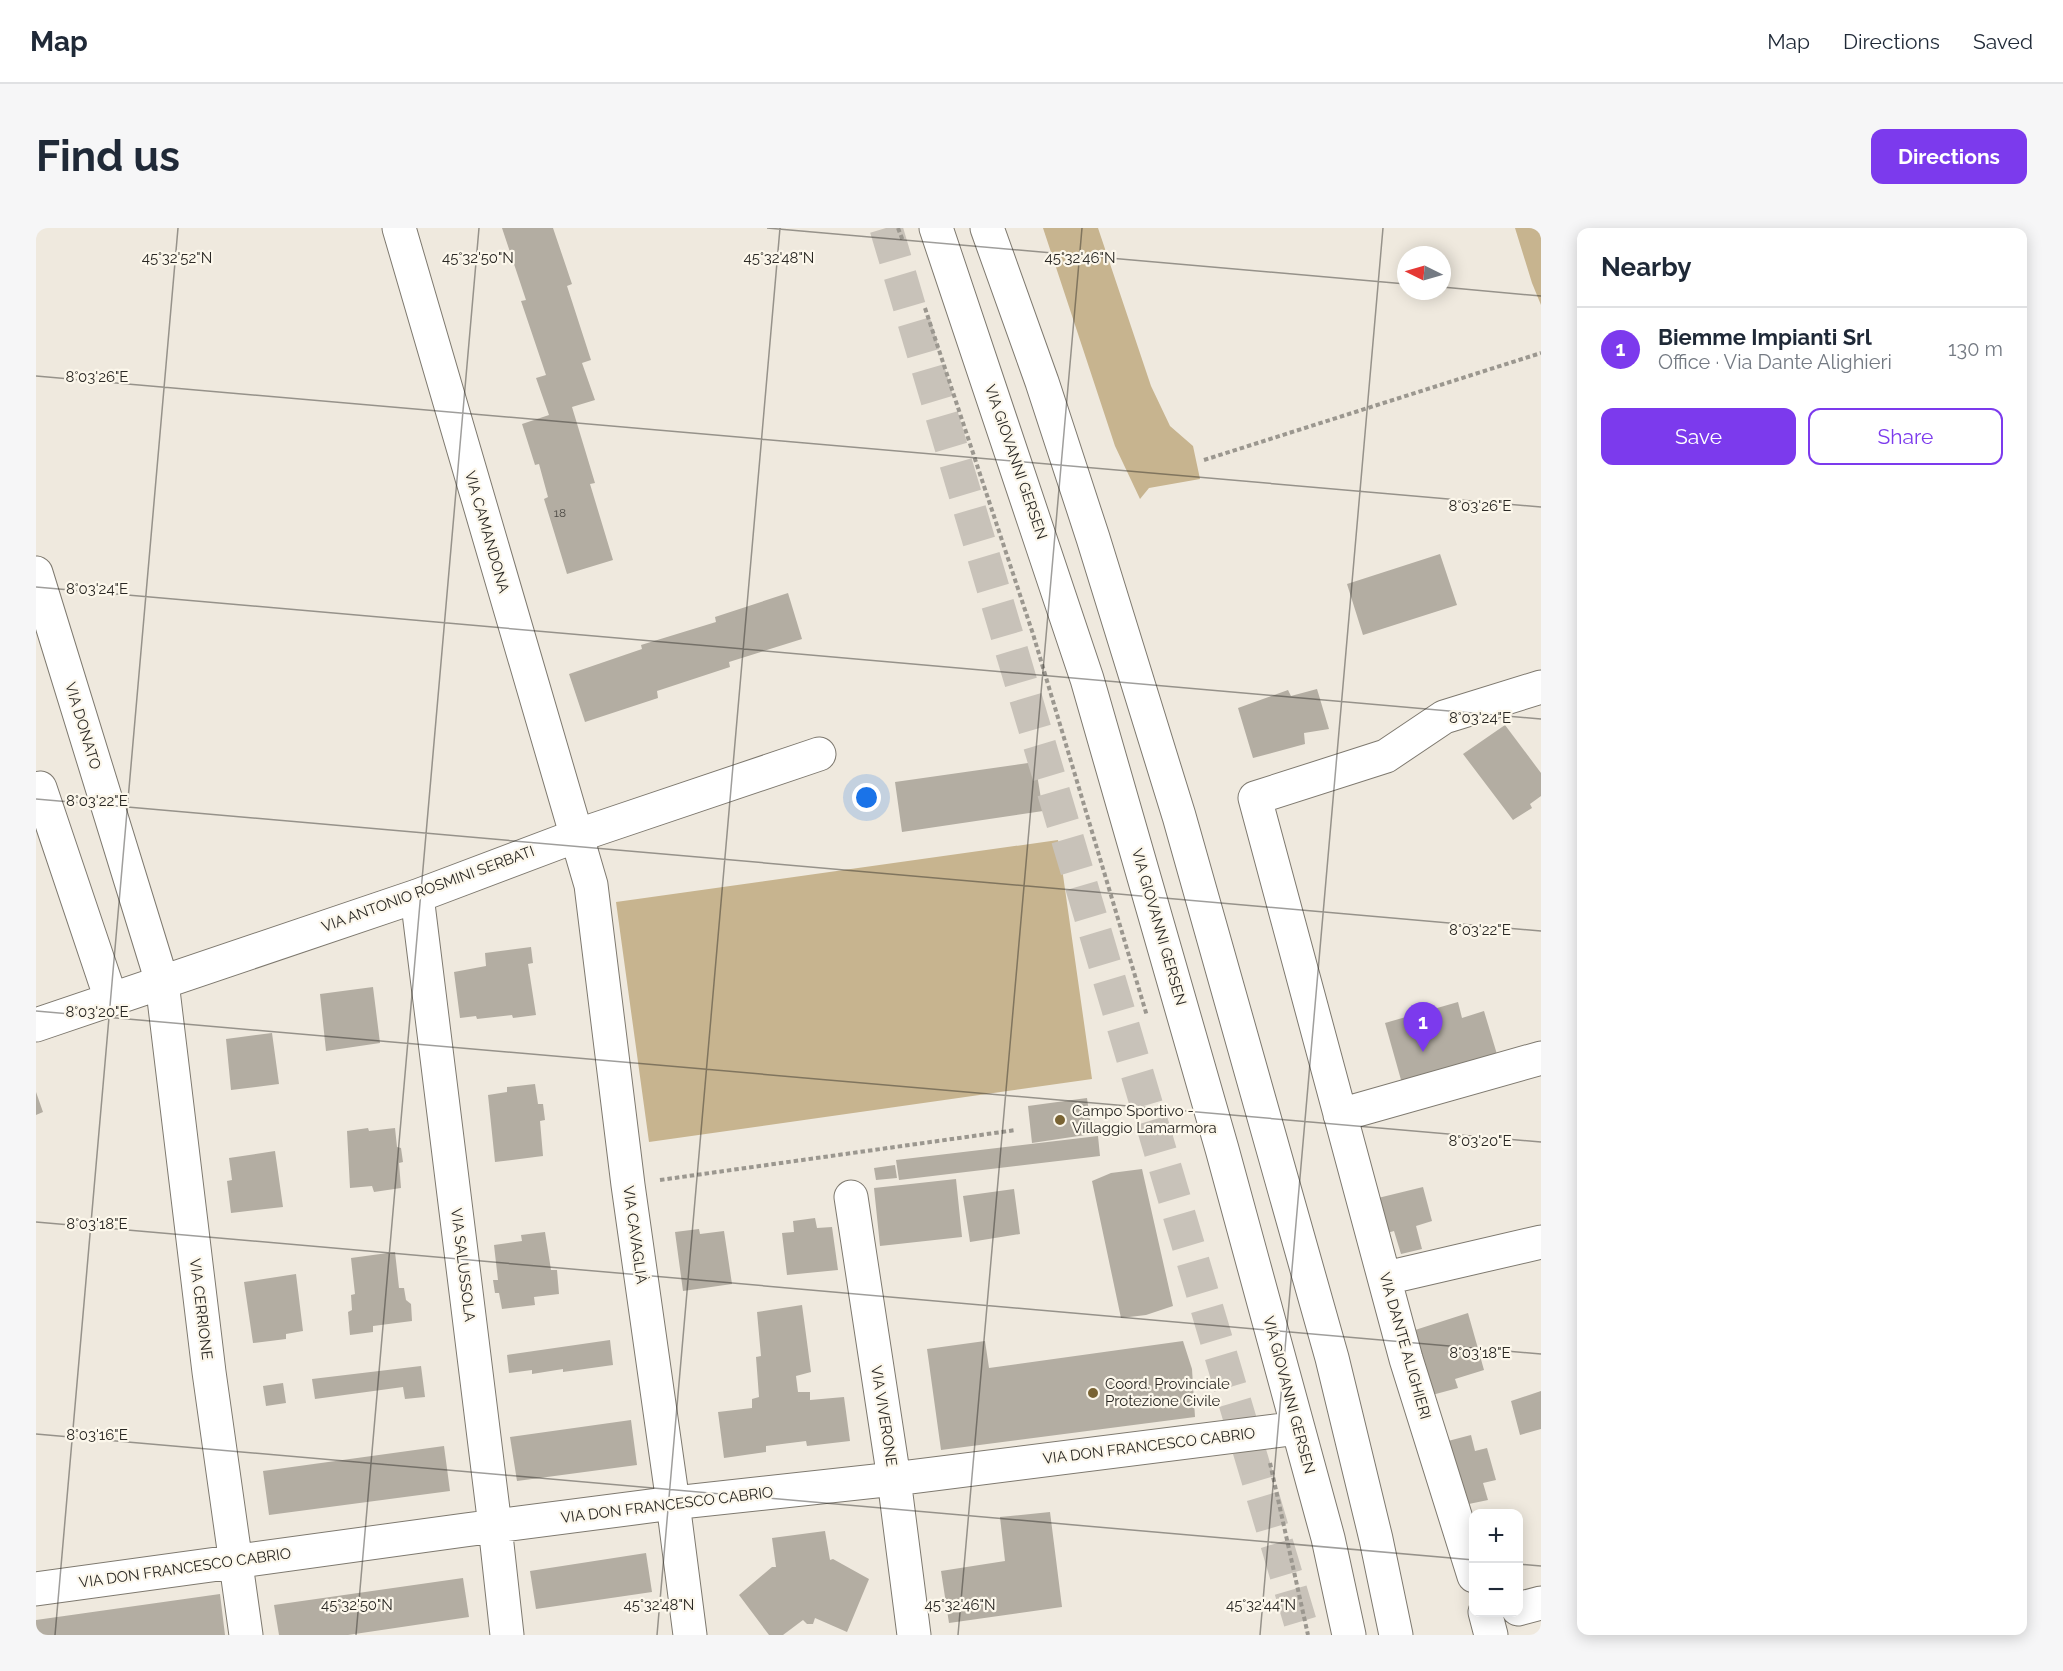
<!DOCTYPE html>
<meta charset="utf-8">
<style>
:root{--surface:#fff;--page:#f6f6f7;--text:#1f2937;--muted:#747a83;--line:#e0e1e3;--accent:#7c3aed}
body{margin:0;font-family:Raleway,sans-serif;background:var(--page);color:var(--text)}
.controls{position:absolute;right:18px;bottom:18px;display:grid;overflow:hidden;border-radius:12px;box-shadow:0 3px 15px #0003}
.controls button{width:54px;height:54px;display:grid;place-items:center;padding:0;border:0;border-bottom:2px solid var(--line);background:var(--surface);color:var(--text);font:30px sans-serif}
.compass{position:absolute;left:1361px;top:18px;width:54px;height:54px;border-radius:50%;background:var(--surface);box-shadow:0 3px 15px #0003;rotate:275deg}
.you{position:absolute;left:831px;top:570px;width:21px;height:21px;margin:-15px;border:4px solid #fff;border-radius:50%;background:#1a73e8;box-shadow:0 0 0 9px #1a73e833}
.badge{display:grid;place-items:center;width:39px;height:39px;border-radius:50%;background:var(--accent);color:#fff;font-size:20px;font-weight:700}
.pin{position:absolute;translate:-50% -50px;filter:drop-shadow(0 2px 3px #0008)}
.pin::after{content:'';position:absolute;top:32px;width:21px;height:18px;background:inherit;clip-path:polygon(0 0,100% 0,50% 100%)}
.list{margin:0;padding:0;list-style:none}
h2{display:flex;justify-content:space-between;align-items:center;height:78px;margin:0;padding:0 24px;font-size:26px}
h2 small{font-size:20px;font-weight:400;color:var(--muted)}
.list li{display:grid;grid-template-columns:39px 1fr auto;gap:18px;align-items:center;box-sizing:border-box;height:84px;padding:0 24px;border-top:2px solid var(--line)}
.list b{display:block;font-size:22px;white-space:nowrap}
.list p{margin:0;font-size:20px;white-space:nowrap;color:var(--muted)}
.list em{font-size:20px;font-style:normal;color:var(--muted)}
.actions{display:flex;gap:12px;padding:18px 24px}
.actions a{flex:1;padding:14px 0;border:2px solid var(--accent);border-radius:12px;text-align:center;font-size:21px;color:var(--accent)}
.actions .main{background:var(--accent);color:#fff}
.map{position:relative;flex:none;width:1505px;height:1407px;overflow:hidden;border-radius:12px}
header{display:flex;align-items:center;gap:36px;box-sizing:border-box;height:84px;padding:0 30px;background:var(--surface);border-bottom:2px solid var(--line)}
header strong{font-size:28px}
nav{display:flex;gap:33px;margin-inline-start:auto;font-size:21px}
.intro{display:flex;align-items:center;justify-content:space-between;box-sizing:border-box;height:144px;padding:0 36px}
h1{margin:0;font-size:42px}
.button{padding:15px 27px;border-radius:12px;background:var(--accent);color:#fff;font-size:21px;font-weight:700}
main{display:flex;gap:36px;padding:0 36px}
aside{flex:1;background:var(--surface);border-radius:12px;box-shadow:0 3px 15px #0003}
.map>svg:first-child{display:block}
.green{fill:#c7b48f}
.building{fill:#b3ada2}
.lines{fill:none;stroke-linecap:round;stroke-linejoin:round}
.highway-tunnel{stroke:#c8c2b9;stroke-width:33;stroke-dasharray:33 16;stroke-linecap:butt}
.minor-casing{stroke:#7e796f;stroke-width:35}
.path{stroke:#9b978f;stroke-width:4;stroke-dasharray:4.5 3;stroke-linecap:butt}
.minor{stroke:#fff;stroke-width:33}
.ticks{fill:none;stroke:#2a2824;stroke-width:1.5;stroke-opacity:0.45}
.poi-dot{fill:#796333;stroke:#fcf7eb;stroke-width:2}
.labels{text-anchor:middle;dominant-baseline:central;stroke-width:4.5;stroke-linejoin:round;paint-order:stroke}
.number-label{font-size:12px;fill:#4c4944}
.street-label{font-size:15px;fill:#2a2824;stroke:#fcf7eb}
.poi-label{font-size:15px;fill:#2a2824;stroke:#fcf7eb;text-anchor:start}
.ticks-label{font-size:15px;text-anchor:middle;fill:#2a2824;stroke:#fcf7eb;stroke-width:4.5;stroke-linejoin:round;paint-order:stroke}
</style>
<header>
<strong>Map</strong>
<nav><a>Map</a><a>Directions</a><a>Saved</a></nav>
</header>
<div class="intro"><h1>Find us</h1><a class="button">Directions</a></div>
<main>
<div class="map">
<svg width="1505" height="1407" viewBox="0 0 1505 1407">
<rect width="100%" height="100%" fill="#efe9de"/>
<path class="green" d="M1007,0H1062L1115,158L1134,198L1157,218L1164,251L1113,260L1104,271L1079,218Z
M1479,0H1505V77L1496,55Z
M1022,612L1056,851L613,914L580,674Z"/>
<path class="building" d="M466,0H517L536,56L531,58L555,132L546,135L559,172L536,179L559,255L554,256L577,332L531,346L508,271L512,269L503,236L499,237L486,196L513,187L500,150L510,147L485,73L490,72Z
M1404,326L1421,377L1327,407L1311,356Z
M752,365L766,411L693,434L694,439L621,463L622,470L549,494L533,446L606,421L605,417L680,394L679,389Z
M1281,461L1293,501L1268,505L1269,516L1217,530L1202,480L1252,462L1255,468Z
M1469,497L1505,545V568L1494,576L1496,580L1477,592L1427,526Z
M999,534L1007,583L866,604L859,554Z
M495,719L497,735L492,736L500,787L477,790L476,787L441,791L440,788L424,790L418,744L450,738L449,725Z
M337,759L344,815L290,823L284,766Z
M1422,774L1426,790L1448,783L1463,833L1367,859L1349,795Z
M236,805L243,856L195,862L190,811Z
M499,856L502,876H507L509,892L504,893L507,928L459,934L452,867L471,864V859Z
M0,864L7,884L0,887Z
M1051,870L1056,906L996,915L992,878Z
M332,900L333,903L359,900L361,919L365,920L367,934L363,935L365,960L338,964L336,958L314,960L311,903Z
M1062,908L1064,928L863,952L860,932Z
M239,923L247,979L195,985L191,953L196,952L193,930Z
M859,937L861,950L840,952L838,940Z
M1106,941L1137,1078L1110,1087L1085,1090L1056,953L1075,945Z
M920,951L926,1009L844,1018L838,960Z
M1387,959L1396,993L1380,998L1386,1021L1365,1026L1358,1003L1351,1005L1342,970Z
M978,961L984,1006L934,1014L927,968Z
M779,990L781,1000L796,999L802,1042L751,1047L746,1005L758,1004L757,993Z
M663,1001L664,1006L688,1003L696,1056L647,1063L639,1004Z
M509,1004L515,1042H521L523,1066L498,1069L499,1077L466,1081L463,1065H459L457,1052H462L458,1017L486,1013L485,1007Z
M359,1024L363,1060H368L370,1072L375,1076L376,1093L337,1098V1104L314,1107L312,1084L316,1082L315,1067L319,1066L315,1030Z
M260,1046L267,1103L250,1106V1111L217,1115L208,1054Z
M766,1077L775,1144L760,1148L762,1164H774V1172L808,1169L814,1213L771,1218L770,1213L730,1218V1224L688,1230L682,1184L716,1180V1171L723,1169L720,1129L725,1128L721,1084Z
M1432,1085L1448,1142L1419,1151L1422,1160L1396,1167L1376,1103Z
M574,1112L577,1137L527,1144V1141L496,1146V1142L473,1145L471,1127Z
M949,1113L953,1140L1147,1113L1156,1141L1159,1189L905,1222L891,1121Z
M385,1138L389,1169L369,1171L367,1159L279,1171L276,1151Z
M247,1155L250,1175L230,1178L227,1158Z
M1505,1163V1201L1484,1207L1475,1173Z
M595,1192L601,1237L481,1253L474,1209Z
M1435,1207L1439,1223L1451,1220L1460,1252L1447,1255L1452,1272L1428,1277L1412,1213Z
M408,1218L414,1263L233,1287L227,1243Z
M1014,1284L1026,1379L913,1395L905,1343L969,1333L964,1289Z
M789,1303L794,1332L797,1331L833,1351L811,1404L779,1390L777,1396H771L767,1392L747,1407H733L703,1367L736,1339H740L736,1310Z
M610,1325L616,1364L500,1381L494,1343Z
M427,1350L433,1389L312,1407H243L238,1377Z
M184,1366L189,1407H0V1392Z"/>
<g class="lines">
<path class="highway-tunnel" d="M850,0L1268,1407"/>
<g class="minor-casing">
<path id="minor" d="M363,0L555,657L592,957L637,1275L654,1407
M900,0L1051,451L1186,921L1292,1310L1313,1407
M951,0L1006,154L1057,310L1143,588L1296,1130L1340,1311L1360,1407
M0,345L126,754L173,1144L210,1407
M4,560L75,771
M381,668L459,1298L471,1407
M0,797L381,668L540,608L783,526
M1304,887L1505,830
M815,969L858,1251L878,1407
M1350,1050L1505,1014
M1438,1348L1370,1131L1219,570L1350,528L1408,489L1505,459
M0,1361L429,1302L637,1275L858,1251L1262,1200
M1482,1381L1505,1375
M1449,1384L1455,1407"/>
</g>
<path class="path" d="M862,0L867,13
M889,80L997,406L1111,788
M1168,232L1505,125
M624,952L980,902
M1234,1235L1272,1407"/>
<use href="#minor" class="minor"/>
</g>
<path class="ticks" d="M731,0L1370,56M1406,59L1505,68M0,148L1505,279M0,359L1505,491M0,571L1505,703M0,783L1505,914M0,994L1505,1126M0,1206L1438,1332M1482,1336L1505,1338M19,1407L142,0M320,1407L443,0M621,1407L744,0M922,1407L1046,0M1224,1407L1347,0"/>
<g class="poi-dot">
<circle cx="1024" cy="892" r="6"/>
<circle cx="1057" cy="1165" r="6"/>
</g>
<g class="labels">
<g class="number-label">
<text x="524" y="285">18</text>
</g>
<g class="street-label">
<text transform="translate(980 234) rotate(71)">VIA GIOVANNI GERSEN</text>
<text transform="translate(451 304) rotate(74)">VIA CAMANDONA</text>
<text transform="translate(47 498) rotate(73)">VIA DONATO</text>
<text transform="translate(392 661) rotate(-20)">VIA ANTONIO ROSMINI SERBATI</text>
<text transform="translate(1123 699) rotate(74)">VIA GIOVANNI GERSEN</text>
<text transform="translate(599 1007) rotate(82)">VIA CAVAGLIÀ</text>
<text transform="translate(427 1037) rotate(83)">VIA SALUSSOLA</text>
<text transform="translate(165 1081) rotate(83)">VIA CERRIONE</text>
<text transform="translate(1369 1118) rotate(74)">VIA DANTE ALIGHIERI</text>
<text transform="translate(1253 1167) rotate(75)">VIA GIOVANNI GERSEN</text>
<text transform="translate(848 1188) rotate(81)">VIA VIVERONE</text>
<text transform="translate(1113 1218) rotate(-7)">VIA DON FRANCESCO CABRIO</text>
<text transform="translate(631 1277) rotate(-7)">VIA DON FRANCESCO CABRIO</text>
<text transform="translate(149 1340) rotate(-8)">VIA DON FRANCESCO CABRIO</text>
</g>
<g class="poi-label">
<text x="1036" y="883">Campo Sportivo -<tspan x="1036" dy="17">Villaggio Lamarmora</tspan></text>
<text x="1069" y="1156">Coord. Provinciale<tspan x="1069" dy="17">Protezione Civile</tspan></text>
</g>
</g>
<g class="ticks-label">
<text x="141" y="35">45°32'52"N</text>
<text x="442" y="35">45°32'50"N</text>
<text x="743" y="35">45°32'48"N</text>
<text x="1044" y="35">45°32'46"N</text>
<text x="61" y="154">8°03'26"E</text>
<text x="1444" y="283">8°03'26"E</text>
<text x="61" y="366">8°03'24"E</text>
<text x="1444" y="495">8°03'24"E</text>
<text x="61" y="578">8°03'22"E</text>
<text x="1444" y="707">8°03'22"E</text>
<text x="61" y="789">8°03'20"E</text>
<text x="1444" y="918">8°03'20"E</text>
<text x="61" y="1001">8°03'18"E</text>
<text x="1444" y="1130">8°03'18"E</text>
<text x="61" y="1212">8°03'16"E</text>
<text x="321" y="1382">45°32'50"N</text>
<text x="623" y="1382">45°32'48"N</text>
<text x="924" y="1382">45°32'46"N</text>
<text x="1225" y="1382">45°32'44"N</text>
</g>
</svg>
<div class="controls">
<button>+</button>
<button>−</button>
</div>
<svg class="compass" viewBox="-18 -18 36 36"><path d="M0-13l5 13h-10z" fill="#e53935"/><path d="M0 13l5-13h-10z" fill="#747a83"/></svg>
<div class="you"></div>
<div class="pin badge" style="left:1387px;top:824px">1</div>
</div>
<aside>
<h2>Nearby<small></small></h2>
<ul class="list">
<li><span class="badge">1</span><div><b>Biemme Impianti Srl</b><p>Office · Via Dante Alighieri</p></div><em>130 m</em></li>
</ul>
<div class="actions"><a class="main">Save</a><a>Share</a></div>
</aside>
</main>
